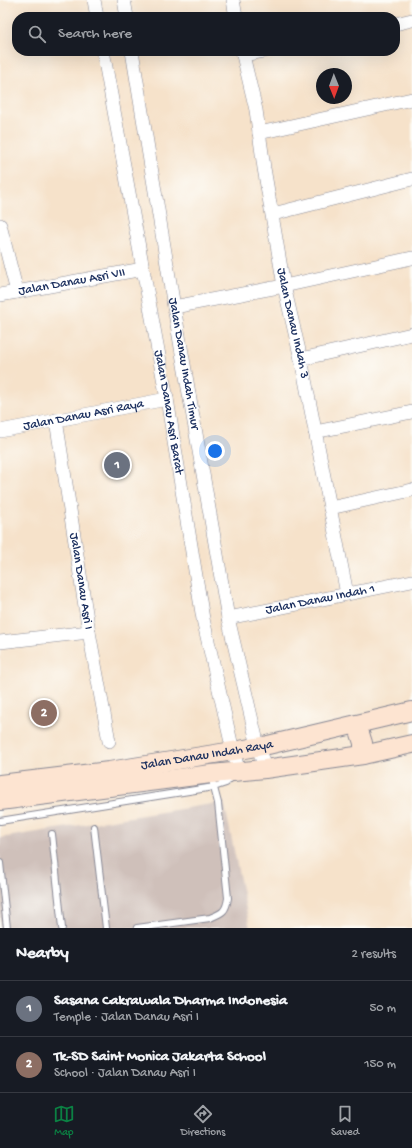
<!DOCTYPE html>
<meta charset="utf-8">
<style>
:root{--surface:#171b24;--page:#20242c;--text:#f1f3f6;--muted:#9ea1a6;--line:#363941;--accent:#0b8043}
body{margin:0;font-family:"Gochi Hand",sans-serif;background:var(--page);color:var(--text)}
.compass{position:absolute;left:316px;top:68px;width:36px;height:36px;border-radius:50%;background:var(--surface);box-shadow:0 4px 16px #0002;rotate:179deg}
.you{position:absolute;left:215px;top:451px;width:14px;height:14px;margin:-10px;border:3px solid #fff;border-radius:50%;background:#1a73e8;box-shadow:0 0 0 6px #1a73e833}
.badge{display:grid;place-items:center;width:26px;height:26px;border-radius:50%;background:var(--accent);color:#fff;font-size:13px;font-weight:700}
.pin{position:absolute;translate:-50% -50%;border:2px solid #fff;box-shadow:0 1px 4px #0006}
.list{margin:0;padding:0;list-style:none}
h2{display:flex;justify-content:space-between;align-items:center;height:52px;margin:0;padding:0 16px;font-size:17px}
h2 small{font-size:13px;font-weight:400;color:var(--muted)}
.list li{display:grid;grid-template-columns:26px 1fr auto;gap:12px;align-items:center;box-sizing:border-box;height:56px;padding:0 16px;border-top:1px solid var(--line)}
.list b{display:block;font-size:15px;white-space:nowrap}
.list p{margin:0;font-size:13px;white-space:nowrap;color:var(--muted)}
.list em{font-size:13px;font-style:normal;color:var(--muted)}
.icon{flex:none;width:22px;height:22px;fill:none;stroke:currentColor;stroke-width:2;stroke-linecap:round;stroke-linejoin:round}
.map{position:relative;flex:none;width:412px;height:928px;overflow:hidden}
.search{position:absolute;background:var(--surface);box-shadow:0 4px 16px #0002;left:12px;right:12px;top:12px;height:44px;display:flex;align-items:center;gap:10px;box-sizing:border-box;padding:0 14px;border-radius:16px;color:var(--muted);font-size:15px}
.sheet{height:164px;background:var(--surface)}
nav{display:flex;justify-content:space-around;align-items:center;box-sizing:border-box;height:56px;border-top:1px solid var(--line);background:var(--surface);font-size:11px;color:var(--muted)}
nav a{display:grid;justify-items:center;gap:2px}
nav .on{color:var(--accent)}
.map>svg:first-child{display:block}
.industrial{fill:#cfc0ba}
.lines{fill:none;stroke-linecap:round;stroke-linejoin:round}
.lane-casing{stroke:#888894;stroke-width:8}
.street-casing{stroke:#888894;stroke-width:14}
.secondary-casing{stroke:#888894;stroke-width:20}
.lane{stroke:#fff;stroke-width:6}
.street{stroke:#fff;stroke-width:13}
.secondary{stroke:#fde4d1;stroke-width:18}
.labels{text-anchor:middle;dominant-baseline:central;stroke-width:3.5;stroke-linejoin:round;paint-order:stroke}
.street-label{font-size:13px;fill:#1b2f5e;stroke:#fdfcf7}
</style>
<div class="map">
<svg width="412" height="928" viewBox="0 0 412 928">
<rect width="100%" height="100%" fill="#fdfcf7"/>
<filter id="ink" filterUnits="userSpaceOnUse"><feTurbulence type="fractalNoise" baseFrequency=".025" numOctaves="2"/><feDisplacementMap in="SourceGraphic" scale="8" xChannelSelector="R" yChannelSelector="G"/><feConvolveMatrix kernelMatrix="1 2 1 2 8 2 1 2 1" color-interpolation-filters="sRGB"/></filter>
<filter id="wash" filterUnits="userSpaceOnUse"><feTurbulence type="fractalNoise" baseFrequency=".012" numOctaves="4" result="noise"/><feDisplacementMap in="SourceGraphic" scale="16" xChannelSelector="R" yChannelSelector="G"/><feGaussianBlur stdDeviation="0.9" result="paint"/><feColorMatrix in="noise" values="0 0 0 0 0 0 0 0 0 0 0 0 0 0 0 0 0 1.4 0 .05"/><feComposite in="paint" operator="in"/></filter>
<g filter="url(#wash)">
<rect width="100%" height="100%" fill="#f6e2ca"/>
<path class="industrial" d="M224,802L250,928H0V838Z"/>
</g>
<g filter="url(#ink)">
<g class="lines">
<g class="lane-casing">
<path id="lane" d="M0,821L214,787L226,783L233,776
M94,827L106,928
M52,834L62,928
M0,863L7,928
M137,928L210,918C222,913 226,912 228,898L218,803L213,784"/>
</g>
<g class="street-casing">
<g id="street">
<path d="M94,0L97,17"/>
<path d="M124,0L127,17"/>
<path d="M233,0L236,17"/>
<path d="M395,24L412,20"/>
<path id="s1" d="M103,51L143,269L167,399L203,619L233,751L239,772"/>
<path id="s2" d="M132,51L174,307L228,618L258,746L265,769"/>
<path id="s3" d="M242,51L256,110L264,168L284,286L301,359L347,594"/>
<path d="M243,55L264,51"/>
<path d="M259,133L412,99"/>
<path d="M273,214L412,179"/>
<path d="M0,225L17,292"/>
<path id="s4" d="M0,295L143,269"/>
<path d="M174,307L284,286L412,258"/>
<path d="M301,359L412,334"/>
<path id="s5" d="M56,420L89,632L109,741"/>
<path id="s6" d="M0,431L167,399"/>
<path d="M315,432L412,412"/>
<path d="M330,508L412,490"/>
<path id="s7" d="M228,618L412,581"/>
<path d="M0,642L89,632"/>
</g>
</g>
<g class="secondary-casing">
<g id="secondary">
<path d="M357,724L363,743V755"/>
<path id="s8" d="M0,784L109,771L233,751L268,745L412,711"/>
<path d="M0,801L211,774L265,769L363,755L412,744"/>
</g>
</g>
<use href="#lane" class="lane"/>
<use href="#street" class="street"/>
<use href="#secondary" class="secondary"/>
</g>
</g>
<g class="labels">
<g class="street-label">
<text stroke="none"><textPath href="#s4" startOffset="73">Jalan Danau Asri VII</textPath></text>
<text stroke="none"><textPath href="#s3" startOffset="277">Jalan Danau Indah 3</textPath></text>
<text stroke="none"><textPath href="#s2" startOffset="317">Jalan Danau Indah Timur</textPath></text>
<text stroke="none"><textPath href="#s1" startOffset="367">Jalan Danau Asri Barat</textPath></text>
<text stroke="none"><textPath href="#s6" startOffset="85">Jalan Danau Asri Raya</textPath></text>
<text stroke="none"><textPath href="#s5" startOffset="163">Jalan Danau Asri I</textPath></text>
<text stroke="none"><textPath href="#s7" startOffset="94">Jalan Danau Indah 1</textPath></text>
<text stroke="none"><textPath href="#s8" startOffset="209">Jalan Danau Indah Raya</textPath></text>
</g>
</g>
</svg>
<svg class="compass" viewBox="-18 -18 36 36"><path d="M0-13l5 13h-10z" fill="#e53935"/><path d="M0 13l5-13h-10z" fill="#9ea1a6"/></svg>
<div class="you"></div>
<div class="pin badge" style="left:117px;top:465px;background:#6b7280">1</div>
<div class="pin badge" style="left:44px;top:713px;background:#8d6e63">2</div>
<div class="search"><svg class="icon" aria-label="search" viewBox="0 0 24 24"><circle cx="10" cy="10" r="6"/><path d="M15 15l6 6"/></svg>Search here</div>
</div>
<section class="sheet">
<h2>Nearby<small>2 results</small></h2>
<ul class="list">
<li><span class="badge" style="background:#6b7280">1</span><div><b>Sasana Cakrawala Dharma Indonesia</b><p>Temple · Jalan Danau Asri I</p></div><em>50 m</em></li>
<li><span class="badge" style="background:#8d6e63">2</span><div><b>Tk-SD Saint Monica Jakarta School</b><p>School · Jalan Danau Asri I</p></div><em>150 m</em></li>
</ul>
</section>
<nav>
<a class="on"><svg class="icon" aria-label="map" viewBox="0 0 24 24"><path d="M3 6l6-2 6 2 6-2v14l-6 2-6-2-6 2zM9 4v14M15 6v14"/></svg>Map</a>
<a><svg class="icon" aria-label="directions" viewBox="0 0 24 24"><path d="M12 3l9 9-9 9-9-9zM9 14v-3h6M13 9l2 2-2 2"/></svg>Directions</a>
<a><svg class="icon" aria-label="saved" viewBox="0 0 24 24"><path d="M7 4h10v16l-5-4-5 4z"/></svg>Saved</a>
</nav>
